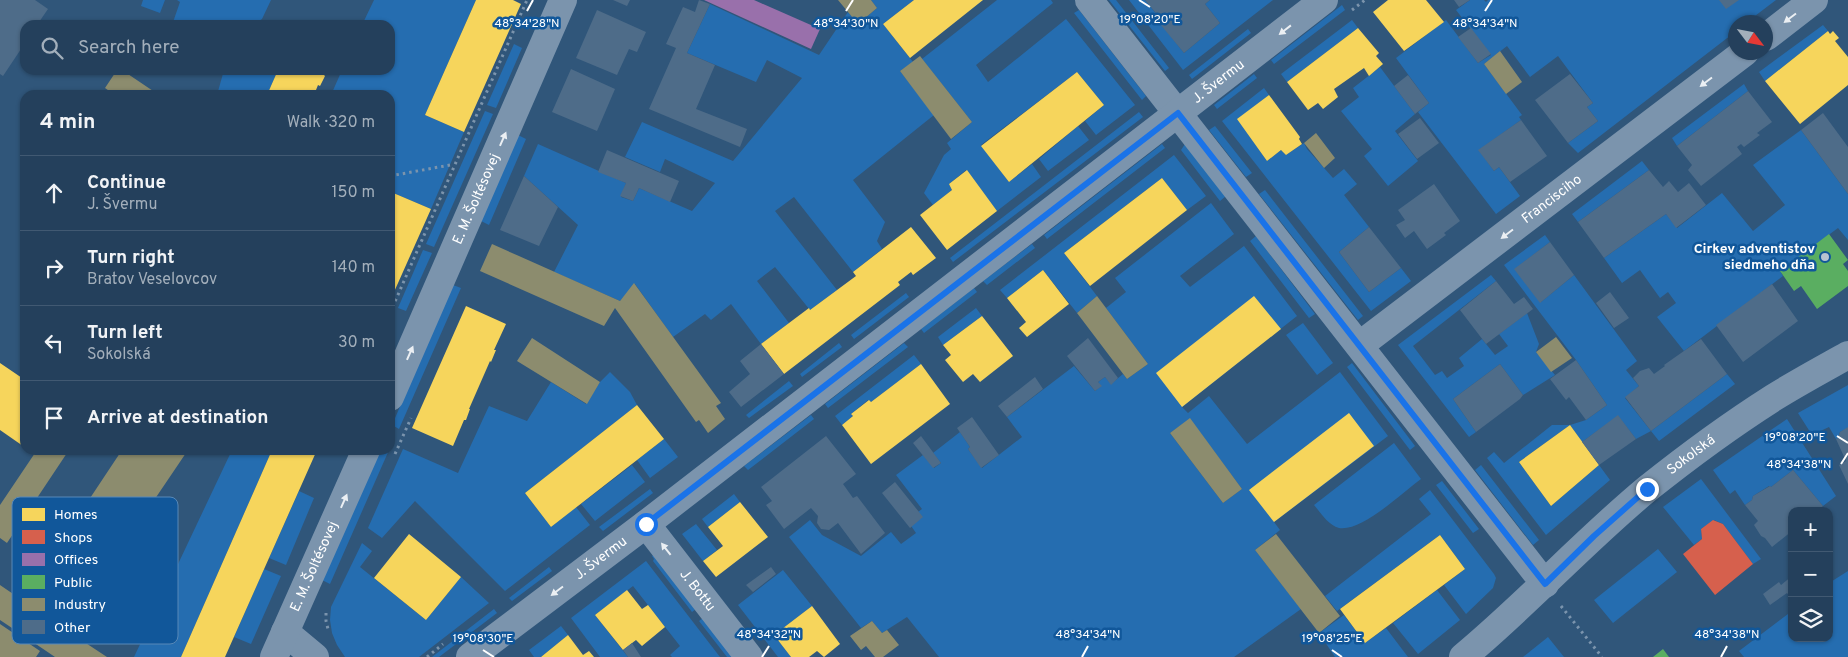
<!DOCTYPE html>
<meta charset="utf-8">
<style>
:root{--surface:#24405c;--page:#2c4762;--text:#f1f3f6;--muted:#a3afbb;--line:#415972}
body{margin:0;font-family:Overpass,sans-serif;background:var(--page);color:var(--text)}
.controls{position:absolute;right:15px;bottom:15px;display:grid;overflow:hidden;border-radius:10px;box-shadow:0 1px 4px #0004}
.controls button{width:45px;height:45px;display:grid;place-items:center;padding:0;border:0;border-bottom:1px solid var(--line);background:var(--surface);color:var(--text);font:25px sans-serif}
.compass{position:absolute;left:1728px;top:15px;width:45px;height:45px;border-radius:50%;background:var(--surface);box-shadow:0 1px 4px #0004;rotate:122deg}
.stop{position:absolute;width:15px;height:15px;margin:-11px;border:4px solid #1a73e8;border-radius:50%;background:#fff}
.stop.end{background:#1a73e8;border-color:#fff;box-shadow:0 1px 5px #0008}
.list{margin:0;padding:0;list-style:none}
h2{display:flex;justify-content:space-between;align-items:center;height:65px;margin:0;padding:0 20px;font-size:21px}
h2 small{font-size:16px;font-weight:400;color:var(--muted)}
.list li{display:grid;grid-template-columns:32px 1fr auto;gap:15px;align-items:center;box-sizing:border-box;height:75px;padding:0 20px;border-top:1px solid var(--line)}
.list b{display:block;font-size:19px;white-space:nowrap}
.list p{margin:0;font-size:16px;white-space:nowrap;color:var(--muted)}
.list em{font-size:16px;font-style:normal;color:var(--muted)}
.icon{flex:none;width:28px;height:28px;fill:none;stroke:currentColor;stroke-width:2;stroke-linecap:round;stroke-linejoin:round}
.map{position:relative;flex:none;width:1848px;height:657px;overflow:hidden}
.search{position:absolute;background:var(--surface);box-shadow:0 1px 4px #0004;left:20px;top:20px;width:375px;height:55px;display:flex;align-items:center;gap:12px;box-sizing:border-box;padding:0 18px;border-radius:15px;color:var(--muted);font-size:19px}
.panel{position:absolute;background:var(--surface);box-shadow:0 1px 4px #0004;left:20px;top:90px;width:375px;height:365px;border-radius:15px}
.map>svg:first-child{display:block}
.green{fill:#256db0;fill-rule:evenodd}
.homes{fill:#f6d55c}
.shops{fill:#d6604d}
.offices{fill:#9970ab}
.public{fill:#5aae61}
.industry{fill:#8c8c6e}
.building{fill:#4e6c89}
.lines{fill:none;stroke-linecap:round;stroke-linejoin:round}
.path{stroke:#7b94ad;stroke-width:3;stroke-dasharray:2.5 4;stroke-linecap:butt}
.minor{stroke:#7b94ad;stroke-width:28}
.oneway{fill:#ebeff3}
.route{stroke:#1a73e8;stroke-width:6}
.ticks{fill:none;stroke:#fff;stroke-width:2}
.poi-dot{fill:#b7c4d0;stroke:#11579a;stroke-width:2}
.labels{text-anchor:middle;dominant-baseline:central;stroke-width:5;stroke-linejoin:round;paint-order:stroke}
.street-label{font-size:14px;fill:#fff;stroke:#11579a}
.poi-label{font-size:14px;font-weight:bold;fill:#fff;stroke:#11579a;text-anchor:end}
.key{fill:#11579a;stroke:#5889b8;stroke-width:1}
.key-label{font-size:14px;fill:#fff}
.ticks-label{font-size:12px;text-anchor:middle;fill:#fff;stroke:#11579a;stroke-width:5;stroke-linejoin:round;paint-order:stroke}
</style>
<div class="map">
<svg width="1848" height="657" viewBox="0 0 1848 657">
<rect width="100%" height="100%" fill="#30567a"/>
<path class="green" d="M143,0H165L160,13L141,6Z
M177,0H271L262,19L253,25H172L180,2Z
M374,0H476L425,115L464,132L431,209L391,192L390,194V95H331L342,70H390V25H362Z
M871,0H914L883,24L913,62L900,71L934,115L853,180L885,222L877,241L882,249L853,272L794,197L775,211L837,290L810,310L775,267L757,281L789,323L761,344L731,304L711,320L705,314L673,337L635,284L620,301L554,272L578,225L524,176L538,144L626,183L621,197L633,201L639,188L692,211L715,183L665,159L660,172L625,157L642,122L733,161L802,78L767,60L756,82L687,53L710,4L819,55L848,12L858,24L877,8Z
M997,0H1051L1053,3L976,65L988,82L1066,19L1135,105L1096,135L1085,121L1104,105L1077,72L981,145L1009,182L1032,164L1041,177L997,211L966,170L949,184L952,190L933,205L924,193L944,155L951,149L947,143L972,122L922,59Z
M1109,0H1116L1169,68L1165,71Z
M1129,0H1145L1163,22L1161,24L1184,53L1220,23L1205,4L1210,0H1273L1183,70Z
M1470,0H1484L1486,2L1488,0H1776L1747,22H1736L1735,32L1578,153L1568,143L1598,121L1587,107L1593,103L1558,56L1530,77L1507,46L1484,64L1522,115L1519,117L1521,120L1479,150L1494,171L1499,167L1520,196L1496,214L1418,112L1429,103L1396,58L1446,20L1478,63L1491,55L1456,10Z
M1342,5L1345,10L1274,64L1271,60Z
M1079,10L1146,96L1142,100L1074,13Z
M1352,20L1358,28L1287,82L1281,74Z
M1823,25L1828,31L1765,81L1759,72Z
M1248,29L1251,33L1192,79L1189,75Z
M514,44L522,48L496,108L487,105Z
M1380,67L1415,114L1395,131L1418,161L1388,186L1364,156L1372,149L1341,111L1359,97L1353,88Z
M224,70H278L267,95H217Z
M1254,74L1257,78L1217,109L1214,105Z
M1744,84L1748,91L1677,146L1672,138Z
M1264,88L1269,95L1238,119L1267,161L1281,150L1286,155L1304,143L1307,149L1333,178L1344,169L1357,184L1344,195L1369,227L1339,252L1369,292L1401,268L1411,281L1371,311L1222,121Z
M485,111L493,114L434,247L426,244Z
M1139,112L1143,117L953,262L950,258Z
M1078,126L1089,140L1048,171L1039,159Z
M1215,126L1252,173L1246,177L1209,130Z
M1801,130L1848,194V240L1838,228L1780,271L1783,276L1684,351L1657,317L1676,303L1668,292L1660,298L1640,270L1622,283L1604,258L1666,214L1677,228L1722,193L1753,231L1785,205L1753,165Z
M518,135L526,139L489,225L481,221Z
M1162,144L1165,148L1047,239L1044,235Z
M1185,144L1226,196L1220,201L1181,150Z
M1174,155L1206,196L1187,210L1162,178L1064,253L1097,296L1077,313L1043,270L1007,298L1000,290Z
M1642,161L1649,170L1578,222L1572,214Z
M1265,190L1363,316L1358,320L1259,194Z
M1211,203L1234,234L1180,276L1190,287L1244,246L1297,316L1182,407L1188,413L1209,396L1247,444L1340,372L1388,436L1274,522L1280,530L1255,550L1301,609L1234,657H939L907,617L882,633L872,621L861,628L789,537L810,520L822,535L861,556L891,532L901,544L916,533L907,520L922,509L896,475L923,455L934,468L941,463L933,453L960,432L970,447L968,449L982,468L1022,437L1007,417L1074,366L1095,391L1101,386L1098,382L1105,377L1111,384L1123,374L1127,379L1148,364L1106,308L1126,292L1115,278ZM1190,419L1242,489L1223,503L1170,433Z
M1545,235L1550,242L1515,269L1541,302L1574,275L1637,361L1626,370L1639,386L1625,398L1651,431L1727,374L1735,384L1659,441L1651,431L1636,439L1618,416L1582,442L1570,425L1519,462L1551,506L1599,465L1610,480L1546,535L1487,458L1494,452L1504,463L1552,425H1570L1586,420L1607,405L1576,360L1504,265Z
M1256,236L1315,314L1309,318L1250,241Z
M1032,244L1035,248L987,285L983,281Z
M423,250L432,253L406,311L398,308Z
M1491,275L1496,281L1413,346L1435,375L1442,371L1447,378L1464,366L1459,358L1482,339L1495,355L1508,346L1499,334L1527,313L1539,344L1536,352L1555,375L1523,395L1500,364L1453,399L1476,432L1469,437L1398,345Z
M453,285L461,288L399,429L392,425Z
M974,288L977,292L924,333L921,329Z
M906,293L909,297L854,339L851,335Z
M976,308L982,316L943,345L938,337Z
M1303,323L1333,363L1317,375L1286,335Z
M839,343L842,347L802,377L800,374Z
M904,343L908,347L828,408L825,404Z
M914,355L921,364L871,402L868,400L851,414L853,416L842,425L835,416Z
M1352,363L1415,446L1410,450L1347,367Z
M610,372L630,392L637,405L525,493L551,527L576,507L590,525L505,591L415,501L382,538L368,528L403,449L458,473L489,406L527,421L551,382L586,404L600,382Z
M789,381L793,386L749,418L746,415Z
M1848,385V428L1840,432L1838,438L1836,439L1829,427L1812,435L1798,413Z
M811,415L814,419L748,470L744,466Z
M1787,419L1836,496L1823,506L1793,470L1771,487L1769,486L1753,496L1752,500L1745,505L1735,490L1730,494L1713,470Z
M664,439L678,457L650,478L637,460Z
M1394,443L1421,479C1403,492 1362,532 1339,528C1328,525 1321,513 1314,505Z
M232,450H272L181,657H134Z
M380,450H389L330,584L322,580Z
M632,465L645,482L595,521L581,504Z
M1481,465L1539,540L1533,545L1475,470Z
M1701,479L1761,559L1753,564L1723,524L1714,520L1701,529L1702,539L1694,545L1663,507Z
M1442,481L1479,529L1473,533L1436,485Z
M650,489L653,493L603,531L599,527Z
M1430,490L1494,574L1496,578L1493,588L1466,614L1444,585L1465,569L1440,535L1337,611L1325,596L1431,514L1419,499Z
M299,491L314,498L286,565L269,558Z
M734,494L740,502L708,527L702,519Z
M696,524L717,550L703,561L682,534Z
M362,543L372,551L360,567L426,620L461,577L489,603L419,657H345L337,645L332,633L330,620L331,607Z
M1658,549L1677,572L1613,623L1594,600Z
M654,555L696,609L692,612L653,561L654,559L652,556Z
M646,561L720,657H672L670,655L680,646L633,586L595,615L628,657H600L571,618Z
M549,567L552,571L512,601L509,598Z
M264,569L281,576L251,644L234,637Z
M783,570L812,606L774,635L791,657H778L738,605Z
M1848,571V657H1744L1739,651L1792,611V638H1829V583Z
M1437,590L1460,620L1418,654L1393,623Z
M494,609L497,613L439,657H432Z
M1344,615L1365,643L1386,628L1408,657H1335L1319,633Z
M703,618L733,657H727L699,621Z
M561,626L568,635L541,657H534L529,650Z
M1548,637L1564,657H1523Z"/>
<path class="homes" d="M476,0H513L521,4L464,132L425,115Z
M914,0H983L910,58L883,24Z
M1388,0H1426L1444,22L1404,51L1373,12Z
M1358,28L1379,53L1376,56L1383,64L1369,76L1364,68L1334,89L1338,97L1323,109L1318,103L1308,110L1287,82Z
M1828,31L1830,34L1833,31L1839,38L1835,41L1848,57V85L1800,124L1765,81Z
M278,70H325L323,74L325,76L320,86L318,85L314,95H267Z
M1077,72L1104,105L1009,182L981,146Z
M1269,95L1300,137L1299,139L1302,144L1286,155L1281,150L1267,161L1237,119Z
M967,170L997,211L947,250L920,215L952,190L949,184Z
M1162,178L1187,210L1090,286L1064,253Z
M391,192L431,209L390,301V194Z
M911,227L936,258L913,275L911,272L898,282L900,285L784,374L761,344L809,308L810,310L856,276L853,272Z
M1043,270L1069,304L1027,337L1019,328L1026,322L1007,298Z
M1254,296L1281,329L1182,407L1156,373Z
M466,306L506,324L494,350H496L491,362L490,361L469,409H470L466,420H464L453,446L412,428Z
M982,316L1013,356L980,382L973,374L963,382L945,360L951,355L943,345Z
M0,363L25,380V443L23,446L0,430Z
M921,364L950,404L871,464L842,425L853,416L851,414L869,400L871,402Z
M637,405L664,439L551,527L525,493Z
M1349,413L1374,446L1274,522L1249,490Z
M1570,425L1599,465L1551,506L1519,462Z
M272,450H326L324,453L317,450L225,657H181Z
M740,502L768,537L716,577L703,561L723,546L708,527Z
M409,534L461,577L426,620L374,578Z
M1440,535L1465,569L1365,643L1340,609Z
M627,590L642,609L648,605L665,627L642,646L636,640L623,650L595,615Z
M812,606L840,644L824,657L817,651L809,657H791L774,635Z
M568,635L583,655L589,651L594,657H541Z"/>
<path class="shops" d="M1713,520L1723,524L1753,564L1715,595L1683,554L1702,539L1701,529Z"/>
<path class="offices" d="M704,0H754L820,29L811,49Z"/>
<path class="public" d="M1829,234L1848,260L1843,264L1848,271V286L1817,309L1801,286L1794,291L1780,271Z
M1663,649L1669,657H1653Z"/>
<path class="industry" d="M838,0H871L877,8L858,24Z
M1500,51L1522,82L1506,94L1484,64Z
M920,56L972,122L951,139L900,71Z
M117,70H122L159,95H115L105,88Z
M1316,133L1335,158L1324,168L1304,143Z
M492,244L620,301L634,283L721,403L716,406L725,419L708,433L699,420L696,422L615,308L604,326L480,271Z
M1097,296L1148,364L1127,379L1077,313Z
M1556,337L1572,358L1551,372L1536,352Z
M532,338L600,382L587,404L517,361Z
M1190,418L1242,489L1223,503L1170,433Z
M37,450H69L7,543L0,538V505Z
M122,450H188L90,595L43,569Z
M1276,534L1340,616L1319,633L1255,550Z
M0,585L66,630L107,657H55L24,636L0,620Z
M872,621L882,633L887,630L899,645L883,657H875L866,646L861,650L850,636Z
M0,624L40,651L36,657H0Z"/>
<path class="building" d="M0,0H35L48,9L37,25H25V43L3,76L0,74Z
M613,0H630L627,6Z
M699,0L710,4L687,53L715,65L696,109L747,129L740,147L649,109L676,48L666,44L683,7L695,12Z
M1145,0H1210L1205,4L1220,23L1184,53L1160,24L1163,22Z
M1454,0H1470L1459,7Z
M1719,0H1739L1726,9Z
M597,10L646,32L637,52L629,49L617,75L576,58Z
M1471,28L1491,54L1478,63L1458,37Z
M571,69L615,89L597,131L552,112Z
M1570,74L1593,103L1587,107L1598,121L1568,143L1535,100Z
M1408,75L1429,103L1415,114L1394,86Z
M1748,91L1772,122L1757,133L1760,135L1744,147L1741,144L1737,147L1742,154L1701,186L1688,170L1692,165L1677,146Z
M1823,113L1848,147V194L1801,130Z
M1420,118L1439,143L1417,159L1398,134Z
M1521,120L1547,156L1510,182L1499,167L1494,171L1478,150Z
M607,150L679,181L670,202L639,188L633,201L620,196L626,183L598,172Z
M1649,170L1663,187L1669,181L1678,192L1689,183L1706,205L1676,228L1666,214L1604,258L1578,222Z
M524,176L558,207L539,246L500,230Z
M1434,184L1460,221L1444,233L1446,235L1427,249L1414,231L1405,238L1396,225L1405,220L1398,210Z
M1369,227L1401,268L1369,292L1339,252Z
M1550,242L1574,275L1540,303L1514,269Z
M1496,281L1514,304L1524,297L1533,309L1486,344L1460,310Z
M1772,284L1798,321L1743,362L1716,325Z
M1610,292L1629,318L1614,328L1596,303Z
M1088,338L1118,378L1111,385L1105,377L1098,382L1102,386L1095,391L1067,356Z
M1701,339L1727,374L1651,431L1625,397L1639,386L1633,378L1640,371L1649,368L1654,374L1665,366L1664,365Z
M761,344L784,374L741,407L729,392L750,374L740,361Z
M1576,360L1607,405L1586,420L1569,397L1566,400L1550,379Z
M1500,364L1523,395L1520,399L1476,432L1453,399Z
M1035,377L1043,389L1007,417L998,406Z
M1618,415L1636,439L1599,465L1582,442Z
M972,417L999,455L981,468L968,449L970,447L957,428Z
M1848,427V484L1839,465L1846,461L1836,439L1838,438L1840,432Z
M826,436L856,474L843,484L853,498L857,496L885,533L861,554L838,523L829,530L821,529L817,523L818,516L811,508L784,529L766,505L772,501L761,487Z
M921,436L941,463L933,468L913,443Z
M1793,470L1823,506L1817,511H1792V531L1772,547L1765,538L1761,536L1754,525L1758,521L1745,505L1752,500L1753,496L1770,486L1771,487Z
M895,482L923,517L910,528L882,493Z
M771,567L776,574L753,592L746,585Z
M1792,576V599L1787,593L1770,605L1763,594L1779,582L1781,585Z
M632,643L641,657H628L623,650Z"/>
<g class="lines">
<path class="path" d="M1352,10L1365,0
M390,176L450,165
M390,313L527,0
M395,454L411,418
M1561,606L1602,657
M326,613V621L328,629
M427,657L443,644"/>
<g class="minor">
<path d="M1089,0L1545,584"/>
<path d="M1766,37L1814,0"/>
<path id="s1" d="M1360,345L1745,52"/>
<path id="s2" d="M390,397L563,0"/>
<path id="s3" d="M646,524L749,657"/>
<path d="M285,632L315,657"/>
<path id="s4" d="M274,657L366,450"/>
<path id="s5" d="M470,657L646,524L1324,0"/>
<path id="s6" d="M1463,657C1527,604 1583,542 1647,489C1687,457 1729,426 1773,398C1797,383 1823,369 1848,355"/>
</g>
</g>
<defs><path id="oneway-solid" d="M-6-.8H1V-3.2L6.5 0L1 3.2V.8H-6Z" transform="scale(1.25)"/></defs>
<g class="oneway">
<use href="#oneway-solid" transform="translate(1790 18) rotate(143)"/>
<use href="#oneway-solid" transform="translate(1285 30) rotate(142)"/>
<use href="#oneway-solid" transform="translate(1706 82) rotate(143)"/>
<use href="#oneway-solid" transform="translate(503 139) rotate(-66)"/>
<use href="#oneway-solid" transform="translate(1507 234) rotate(143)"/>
<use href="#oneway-solid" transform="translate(410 353) rotate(-66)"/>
<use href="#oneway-solid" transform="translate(344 501) rotate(-66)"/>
<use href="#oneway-solid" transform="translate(666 549) rotate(-128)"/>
<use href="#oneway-solid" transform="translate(557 591) rotate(143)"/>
</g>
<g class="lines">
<path class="route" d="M646,524L1178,113L1545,584L1594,536L1647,489"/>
</g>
<path class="ticks" d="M1139,0L1150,7M527,11L533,0M846,11L853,0M1485,11L1492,0M1837,436L1848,443M1841,464L1848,453M483,650L494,657M1332,650L1342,657M762,657L769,646M1082,657L1088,646M1721,657L1727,646"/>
<circle class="poi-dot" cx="1825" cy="257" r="5"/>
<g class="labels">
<g class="street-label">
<text stroke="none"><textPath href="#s5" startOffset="944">J. Švermu</textPath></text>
<text stroke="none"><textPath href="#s2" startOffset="216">E. M. Šoltésovej</textPath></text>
<text stroke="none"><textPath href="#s1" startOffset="241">Francisciho</textPath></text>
<text stroke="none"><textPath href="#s6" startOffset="305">Sokolská</textPath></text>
<text stroke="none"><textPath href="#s5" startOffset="164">J. Švermu</textPath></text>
<text stroke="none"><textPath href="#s4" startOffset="99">E. M. Šoltésovej</textPath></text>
<text stroke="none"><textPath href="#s3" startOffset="84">J. Bottu</textPath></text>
</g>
<g class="poi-label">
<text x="1815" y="249">Cirkev adventistov<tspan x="1815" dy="16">siedmeho dňa</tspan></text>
</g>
</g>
<rect x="12" y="497" width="166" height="147" rx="8" class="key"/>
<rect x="22" y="508" width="23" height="13" fill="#f6d55c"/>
<rect x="22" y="530" width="23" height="14" fill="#d6604d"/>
<rect x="22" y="553" width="23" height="13" fill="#9970ab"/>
<rect x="22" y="575" width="23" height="14" fill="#5aae61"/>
<rect x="22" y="598" width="23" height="13" fill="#8c8c6e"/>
<rect x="22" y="620" width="23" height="14" fill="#4e6c89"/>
<g class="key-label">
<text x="54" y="519">Homes</text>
<text x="54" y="542">Shops</text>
<text x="54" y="564">Offices</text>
<text x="54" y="587">Public</text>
<text x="54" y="609">Industry</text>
<text x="54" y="632">Other</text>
</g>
<g class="ticks-label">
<text x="1150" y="23">19°08'20"E</text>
<text x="527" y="27">48°34'28"N</text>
<text x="846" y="27">48°34'30"N</text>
<text x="1485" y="27">48°34'34"N</text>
<text x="1795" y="441">19°08'20"E</text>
<text x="1799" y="468">48°34'38"N</text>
<text x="769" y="638">48°34'32"N</text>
<text x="1088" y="638">48°34'34"N</text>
<text x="1727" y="638">48°34'38"N</text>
<text x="483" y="642">19°08'30"E</text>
<text x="1332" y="642">19°08'25"E</text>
</g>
</svg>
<div class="controls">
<button>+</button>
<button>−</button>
<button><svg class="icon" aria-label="layers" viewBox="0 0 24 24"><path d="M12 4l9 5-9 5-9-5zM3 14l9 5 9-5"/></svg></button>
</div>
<svg class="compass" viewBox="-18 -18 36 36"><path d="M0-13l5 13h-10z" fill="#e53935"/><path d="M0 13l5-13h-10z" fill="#a3afbb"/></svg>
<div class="stop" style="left:646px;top:524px"></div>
<div class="stop end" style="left:1647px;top:489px"></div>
<div class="search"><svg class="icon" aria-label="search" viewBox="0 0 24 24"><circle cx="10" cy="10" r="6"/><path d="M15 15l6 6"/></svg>Search here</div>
<section class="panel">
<h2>4 min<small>Walk · 320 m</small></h2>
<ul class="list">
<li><svg class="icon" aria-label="ahead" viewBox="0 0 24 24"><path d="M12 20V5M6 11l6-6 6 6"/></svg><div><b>Continue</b><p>J. Švermu</p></div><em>150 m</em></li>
<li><svg class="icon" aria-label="right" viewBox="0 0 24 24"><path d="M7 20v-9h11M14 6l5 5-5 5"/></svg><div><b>Turn right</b><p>Bratov Veselovcov</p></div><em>140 m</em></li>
<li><svg class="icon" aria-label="left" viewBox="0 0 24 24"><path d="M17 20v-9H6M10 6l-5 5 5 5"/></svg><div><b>Turn left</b><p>Sokolská</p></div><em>30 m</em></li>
<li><svg class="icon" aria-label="arrive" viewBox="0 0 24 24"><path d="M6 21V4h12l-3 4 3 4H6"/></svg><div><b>Arrive at destination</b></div></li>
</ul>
</section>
</div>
